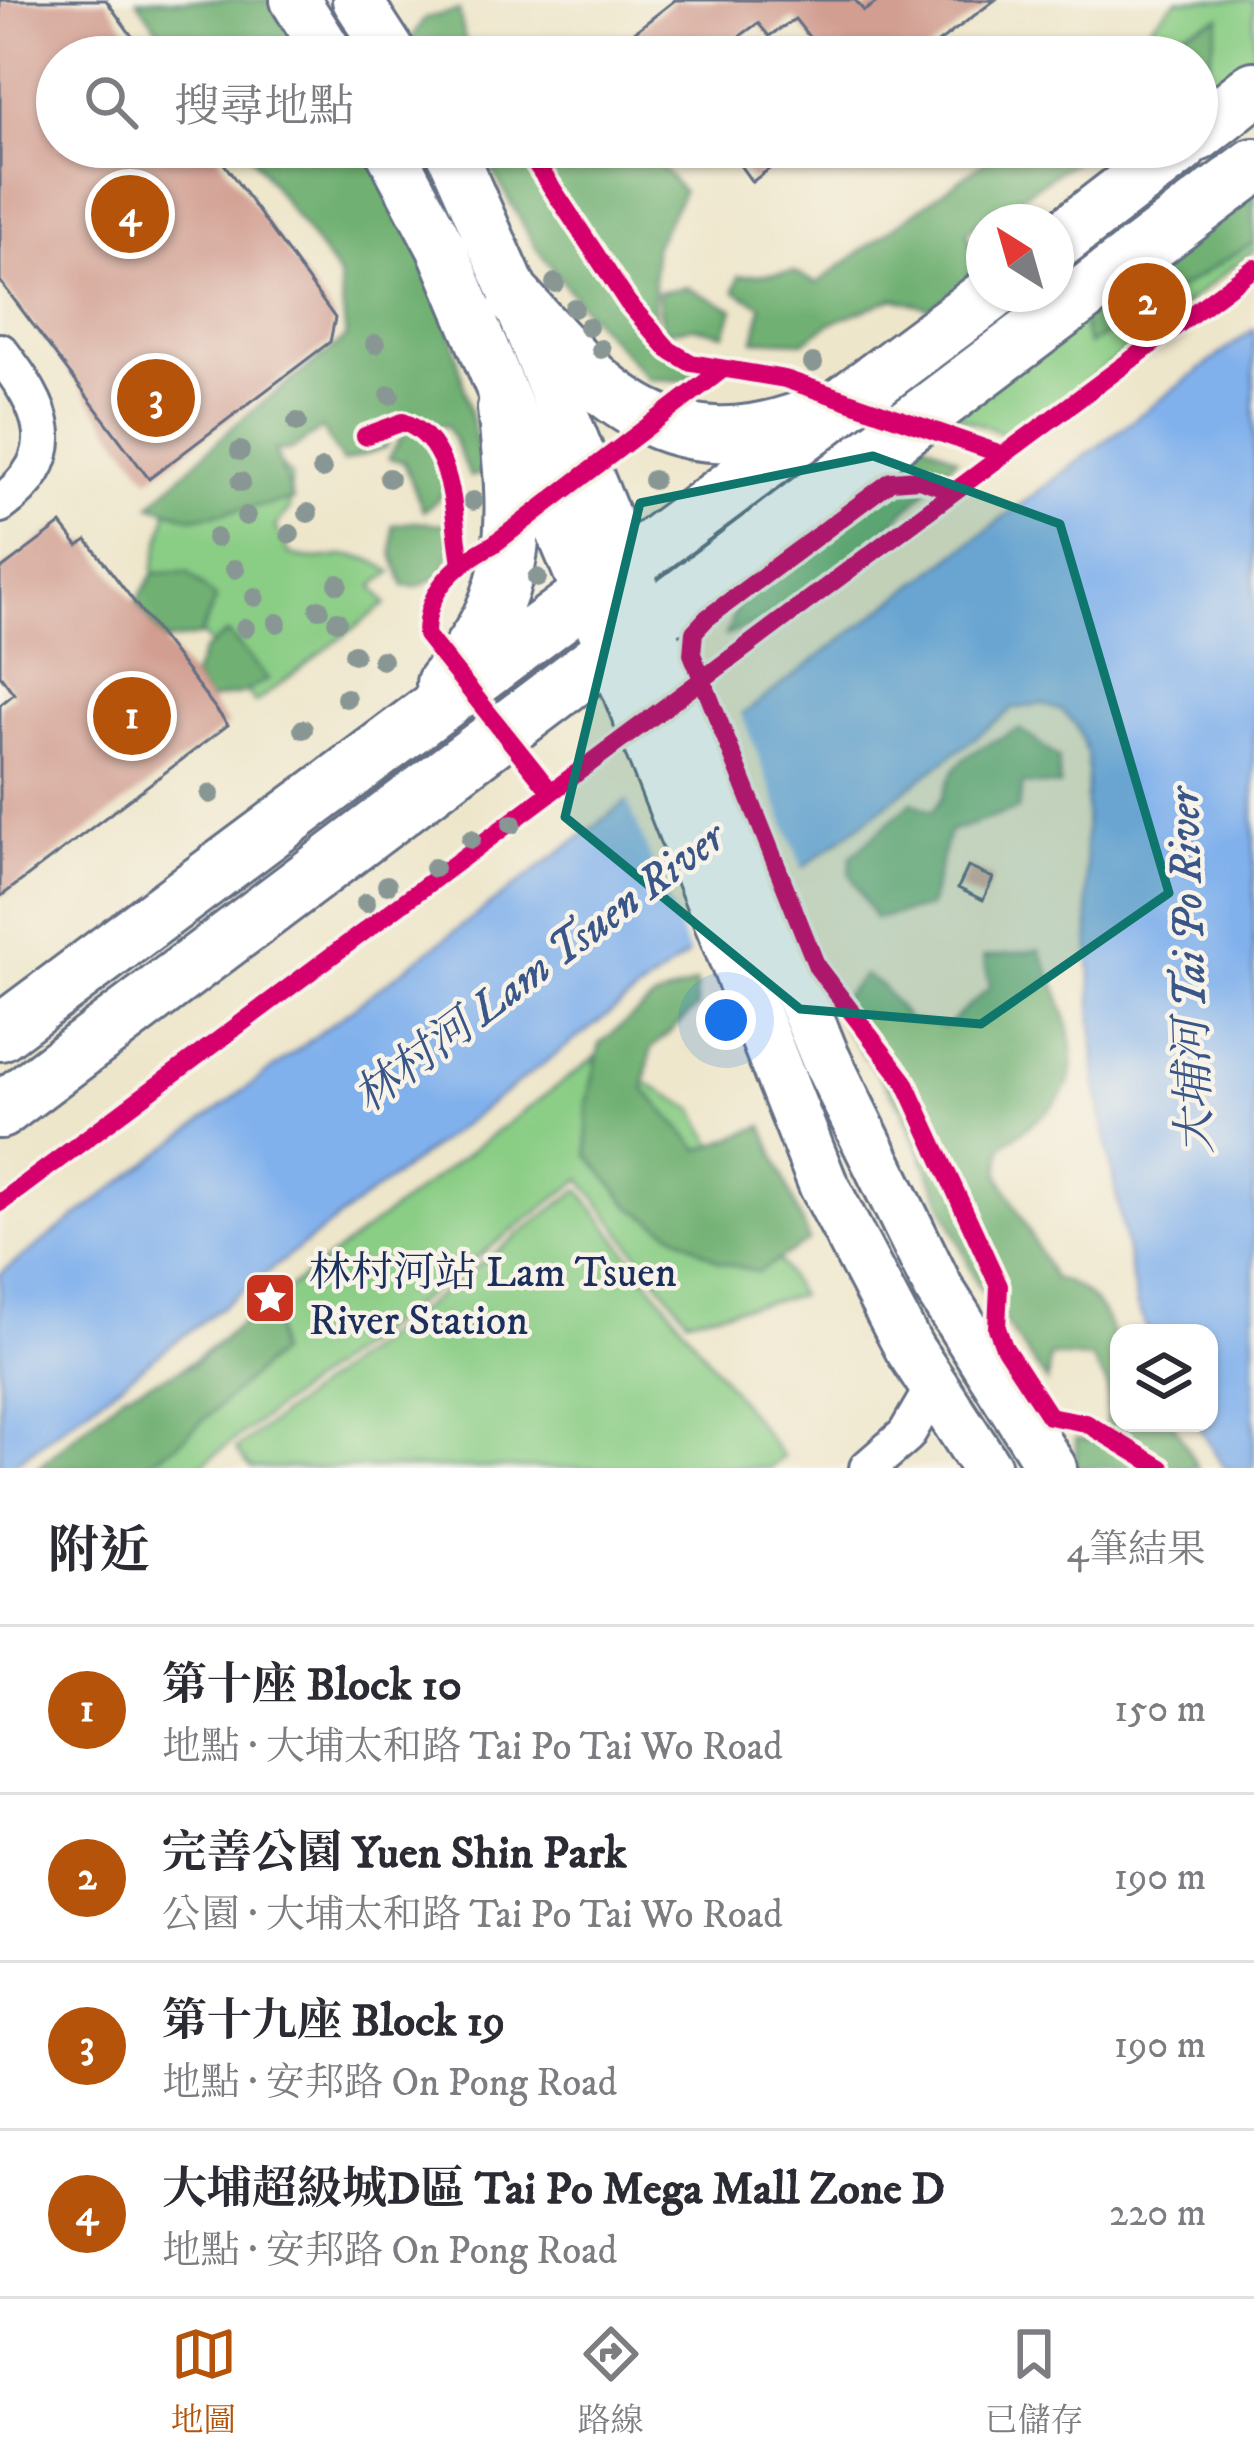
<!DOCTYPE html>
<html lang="zh-TW">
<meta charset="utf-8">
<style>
:root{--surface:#fff;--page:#f2f2f3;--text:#2b2b33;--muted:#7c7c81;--line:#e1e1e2;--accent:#b45309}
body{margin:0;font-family:"IM FELL DW Pica","Noto Serif TC",serif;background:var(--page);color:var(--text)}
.controls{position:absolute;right:36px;bottom:36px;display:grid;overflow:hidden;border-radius:24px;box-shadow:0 3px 9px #0004}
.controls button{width:108px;height:108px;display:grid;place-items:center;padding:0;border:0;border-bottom:3px solid var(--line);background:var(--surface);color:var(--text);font:60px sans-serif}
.compass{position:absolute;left:966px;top:204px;width:108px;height:108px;border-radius:50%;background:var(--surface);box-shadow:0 3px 9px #0004;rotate:323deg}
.you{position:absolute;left:726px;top:1020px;width:42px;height:42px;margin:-30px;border:9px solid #fff;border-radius:50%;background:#1a73e8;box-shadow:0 0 0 18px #1a73e833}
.badge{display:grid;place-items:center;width:78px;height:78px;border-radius:50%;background:var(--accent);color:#fff;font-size:39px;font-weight:700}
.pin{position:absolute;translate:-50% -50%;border:6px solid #fff;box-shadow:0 3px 12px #0006}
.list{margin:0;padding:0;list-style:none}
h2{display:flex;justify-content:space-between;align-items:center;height:156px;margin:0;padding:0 48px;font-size:51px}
h2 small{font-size:39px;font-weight:400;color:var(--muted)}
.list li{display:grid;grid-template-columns:78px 1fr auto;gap:36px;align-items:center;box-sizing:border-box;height:168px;padding:0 48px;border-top:3px solid var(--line)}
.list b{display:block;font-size:45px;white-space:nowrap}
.list p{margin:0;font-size:39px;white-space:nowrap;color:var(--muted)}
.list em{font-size:39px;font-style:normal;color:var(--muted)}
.icon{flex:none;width:66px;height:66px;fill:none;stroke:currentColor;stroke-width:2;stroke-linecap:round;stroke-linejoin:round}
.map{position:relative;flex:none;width:1254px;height:1468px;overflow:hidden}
.search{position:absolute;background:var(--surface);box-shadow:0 3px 9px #0004;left:36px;right:36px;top:36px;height:132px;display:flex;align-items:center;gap:30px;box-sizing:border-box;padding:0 42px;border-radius:66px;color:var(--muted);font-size:45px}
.sheet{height:828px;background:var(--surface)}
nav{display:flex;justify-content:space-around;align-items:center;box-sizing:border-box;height:168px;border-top:3px solid var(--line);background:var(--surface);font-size:33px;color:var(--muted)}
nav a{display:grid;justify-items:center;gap:6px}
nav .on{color:var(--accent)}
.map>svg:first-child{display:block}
.green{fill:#8acd85;stroke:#527e72;stroke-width:3}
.forest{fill:#6fb072;stroke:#457068;stroke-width:3}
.water{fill:#81b1ec;stroke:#4e70a5;stroke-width:3}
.pier{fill:#eee6ca}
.building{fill:#d19e91}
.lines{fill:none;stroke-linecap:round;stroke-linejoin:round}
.street-casing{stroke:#656f84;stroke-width:42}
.secondary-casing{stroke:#656f84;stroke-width:54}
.primary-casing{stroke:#656f84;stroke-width:60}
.street{stroke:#fff;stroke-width:36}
.secondary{stroke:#fff;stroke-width:48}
.primary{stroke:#fff;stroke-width:54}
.cycleway-casing{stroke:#f7f3e8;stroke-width:26}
.cycleway{stroke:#d6006c;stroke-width:18}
.tree{fill:#899794}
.marked{fill:#0f766e;fill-opacity:0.2;stroke:#0f766e;stroke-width:9;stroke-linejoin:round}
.labels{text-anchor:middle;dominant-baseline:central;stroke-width:9;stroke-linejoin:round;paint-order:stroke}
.poi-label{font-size:42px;fill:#1b2f5e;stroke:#f7f3e8;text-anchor:start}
.water-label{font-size:45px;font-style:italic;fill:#3a5689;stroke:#f7f3e8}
</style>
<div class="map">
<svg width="1254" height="1468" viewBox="0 0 1254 1468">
<rect width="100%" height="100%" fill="#f7f3e8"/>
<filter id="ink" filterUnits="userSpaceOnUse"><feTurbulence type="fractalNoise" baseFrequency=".00833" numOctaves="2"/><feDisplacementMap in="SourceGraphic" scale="24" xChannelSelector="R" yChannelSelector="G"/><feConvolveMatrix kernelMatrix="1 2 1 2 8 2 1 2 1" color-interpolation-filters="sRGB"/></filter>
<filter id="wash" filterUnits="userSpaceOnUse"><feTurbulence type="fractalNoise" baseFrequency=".004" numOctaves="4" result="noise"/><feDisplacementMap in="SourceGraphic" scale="48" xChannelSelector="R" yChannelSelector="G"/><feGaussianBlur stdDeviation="2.7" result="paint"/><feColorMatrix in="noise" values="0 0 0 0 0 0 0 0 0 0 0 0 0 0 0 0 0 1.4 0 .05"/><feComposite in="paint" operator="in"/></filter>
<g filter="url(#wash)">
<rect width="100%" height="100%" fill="#eee6ca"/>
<path class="green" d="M1177,0H1254V53L1202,94L1197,57H1175L1151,24Z
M1254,190V250L1015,438L954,414Z
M262,462L281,466L291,476L289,510L275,527L290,554C332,570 343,538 392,572L373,586L386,604L255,703L153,570L169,505Z
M597,1056L694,1109L799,1296L687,1318L581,1179L197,1468H50Z
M579,1189L783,1457L769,1468H251L236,1449Z"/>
<path class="forest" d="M137,0H270L318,57H177Z
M459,10L465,40L478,57H448L443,47L407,45L425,18Z
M1220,17L1209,61L1197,71V57H1116Z
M1254,134V242L1088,345L1073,275C1114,232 1159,199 1207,164C1225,151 1238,152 1254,134Z
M245,147H373L444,301L484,473L470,477L447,425L394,422L386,447L343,462L322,429L291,450H275L293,500L192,518L150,505L236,424L346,338L339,276Z
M479,147H645L683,192L654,247V327L700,381L649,379L586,312L537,249Z
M1005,147H1096L966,232L984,274L930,308L894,298L831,323L803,342L754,340L762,306L735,291L739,276L794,272L817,283Z
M687,287L733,309L725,334L694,327L663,331L658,292Z
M432,429C444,468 462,486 423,511L404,462L389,458L405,430Z
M917,437L957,458C896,522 811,609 726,635L749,573Z
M413,522L460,525L442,574L418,587L404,586L393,554V525Z
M188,572L216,599L200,636L165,641L136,602L154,573Z
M228,633L268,679L241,694L209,700L192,678L203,651Z
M1020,729L1058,758L1060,786L1023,784L1018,809L949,832L929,907L875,919L850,874L851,856L912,802L932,811C947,797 944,785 954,770C968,750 998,739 1020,729Z
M1039,950C1055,980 1081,1044 1070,1079C1062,1107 1024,1128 1002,1146L999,1174L1053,1278C1124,1296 1119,1365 1119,1423H1173L1198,1468H1076V1439L1105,1442L1108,1387L1092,1359L1050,1356L1047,1382L977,1284L902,1109L831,1009L864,975L882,986L908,1020L945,1027L990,987L984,957Z
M696,983L697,1007L651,1049L644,1089L700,1150L763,1126L809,1241L758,1272L720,1262L631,1207L588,1155L587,1105L600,1043L653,1000Z
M272,1297L277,1353L175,1446L139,1468H38L124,1393L193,1365Z"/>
<path class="water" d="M1254,329V1468H1225L1196,1423H1209V1333H1149L1137,1306L1096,1084L1085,847L1088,755L1076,725L1062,711L1041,704L1013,709L8,1468H0V1274Z"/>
<path class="pier" d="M739,708L805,875L692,961L625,794Z"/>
<g id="blocks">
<path class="building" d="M0,0H106L147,57H57V147H212L335,318L330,342L149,479L0,281Z
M675,0H855L864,11L880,0H995L919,57H807L818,48L795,19L769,36L758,23L711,57H629L619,44Z
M727,147H798L752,182Z
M61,524L78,546L87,540L228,725L0,897V705L14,694L0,675V570Z
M968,867L993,878L983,900L958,888Z"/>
</g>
</g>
<g filter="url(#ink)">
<use href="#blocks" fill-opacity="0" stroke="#656f84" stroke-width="3"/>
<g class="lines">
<g class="street-casing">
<path id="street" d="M0,352C43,408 68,454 0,504
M868,1468L906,1435L934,1387"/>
</g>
<g class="secondary-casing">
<path id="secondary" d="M295,0L331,57
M357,0L394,57
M388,147L442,249L611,650L823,1184L909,1348L987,1468
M449,147L517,300L825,1057L939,1289L1052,1468"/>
</g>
<g class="primary-casing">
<path id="primary" d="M1197,134L1254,89
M1056,243L1180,147
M517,300C604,399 671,469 810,416
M444,683C525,595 517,519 505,408
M0,1033L991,294
M0,1111L1254,166"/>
</g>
<use href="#street" class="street"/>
<use href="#secondary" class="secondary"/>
<use href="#primary" class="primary"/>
<g class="cycleway-casing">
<path id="cycleway" d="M525,147L628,303L669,350L691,363L785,379L1001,454
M365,436L403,422C456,441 452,514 461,562
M954,491L919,479L891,481L707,618L694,632L692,654L817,967L905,1082L999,1286L997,1328L1004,1347L1049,1416L1086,1423L1161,1468
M551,792L426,635C426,589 456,564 494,544L723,369
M0,1203L1254,268"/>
</g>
<use href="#cycleway" class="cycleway"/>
</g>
<g class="tree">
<circle cx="555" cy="283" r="10"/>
<circle cx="574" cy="308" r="10"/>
<circle cx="588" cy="327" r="10"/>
<circle cx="375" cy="344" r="10"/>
<circle cx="601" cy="349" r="10"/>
<circle cx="813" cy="363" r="10"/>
<circle cx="390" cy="395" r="10"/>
<circle cx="297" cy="422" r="10"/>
<circle cx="240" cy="451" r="10"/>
<circle cx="322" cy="469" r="10"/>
<circle cx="389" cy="478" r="10"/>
<circle cx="653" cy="480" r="10"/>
<circle cx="241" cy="482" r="10"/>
<circle cx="473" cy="501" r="10"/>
<circle cx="308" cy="513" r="10"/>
<circle cx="246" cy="516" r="10"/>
<circle cx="290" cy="534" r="10"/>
<circle cx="216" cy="538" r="10"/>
<circle cx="235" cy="569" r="10"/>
<circle cx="537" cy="578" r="10"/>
<circle cx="338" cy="584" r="10"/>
<circle cx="255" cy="597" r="10"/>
<circle cx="319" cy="609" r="10"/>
<circle cx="337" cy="621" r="10"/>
<circle cx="277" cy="623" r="10"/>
<circle cx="245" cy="628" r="10"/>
<circle cx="354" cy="654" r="10"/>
<circle cx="382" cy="660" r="10"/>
<circle cx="346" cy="698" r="10"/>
<circle cx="303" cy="729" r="10"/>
<circle cx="210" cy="794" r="10"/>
<circle cx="512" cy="824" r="10"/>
<circle cx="471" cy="839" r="10"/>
<circle cx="434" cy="868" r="10"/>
<circle cx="387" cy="885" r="10"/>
<circle cx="366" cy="903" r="10"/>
</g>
</g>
<path class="marked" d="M873,456L1060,524L1169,893L981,1024L800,1009L565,817L640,503Z"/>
<defs>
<g id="sight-square" transform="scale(2.7)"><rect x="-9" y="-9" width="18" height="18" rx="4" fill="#c8321e" stroke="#f7f3e8"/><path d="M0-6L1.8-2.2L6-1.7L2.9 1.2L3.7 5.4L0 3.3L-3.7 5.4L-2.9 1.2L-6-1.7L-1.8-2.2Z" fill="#fff"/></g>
</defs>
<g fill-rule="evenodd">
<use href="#sight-square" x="270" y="1298"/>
</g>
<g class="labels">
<g class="poi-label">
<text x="309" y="1274">林村河站 Lam Tsuen<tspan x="309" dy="48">River Station</tspan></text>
</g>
<g class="water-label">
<text transform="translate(540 968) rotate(-37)">林村河 Lam Tsuen River</text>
<text transform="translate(1191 971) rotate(-92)">大埔河 Tai Po River</text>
</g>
</g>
</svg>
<div class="controls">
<button><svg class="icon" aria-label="layers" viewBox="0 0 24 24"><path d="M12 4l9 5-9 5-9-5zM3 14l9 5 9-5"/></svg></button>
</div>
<svg class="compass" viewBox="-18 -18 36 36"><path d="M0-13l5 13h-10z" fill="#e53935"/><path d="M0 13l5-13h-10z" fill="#7c7c81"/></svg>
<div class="you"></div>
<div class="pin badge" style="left:132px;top:716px">1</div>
<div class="pin badge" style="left:1147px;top:302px">2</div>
<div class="pin badge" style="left:156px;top:398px">3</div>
<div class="pin badge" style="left:130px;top:214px">4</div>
<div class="search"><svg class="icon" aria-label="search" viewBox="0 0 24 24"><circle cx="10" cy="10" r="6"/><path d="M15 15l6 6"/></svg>搜尋地點</div>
</div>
<section class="sheet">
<h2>附近<small>4筆結果</small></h2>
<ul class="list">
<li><span class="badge">1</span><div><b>第十座 Block 10</b><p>地點 · 大埔太和路 Tai Po Tai Wo Road</p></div><em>150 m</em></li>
<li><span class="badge">2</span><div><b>完善公園 Yuen Shin Park</b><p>公園 · 大埔太和路 Tai Po Tai Wo Road</p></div><em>190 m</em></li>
<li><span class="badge">3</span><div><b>第十九座 Block 19</b><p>地點 · 安邦路 On Pong Road</p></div><em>190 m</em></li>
<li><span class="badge">4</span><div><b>大埔超級城D區 Tai Po Mega Mall Zone D</b><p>地點 · 安邦路 On Pong Road</p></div><em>220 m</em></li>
</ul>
</section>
<nav>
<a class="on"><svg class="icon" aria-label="map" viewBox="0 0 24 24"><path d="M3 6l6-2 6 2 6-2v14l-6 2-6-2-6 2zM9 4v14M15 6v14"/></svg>地圖</a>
<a><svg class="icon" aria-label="directions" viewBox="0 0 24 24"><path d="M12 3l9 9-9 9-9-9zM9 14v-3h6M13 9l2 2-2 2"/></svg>路線</a>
<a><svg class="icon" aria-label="saved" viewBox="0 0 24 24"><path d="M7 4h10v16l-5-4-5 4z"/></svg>已儲存</a>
</nav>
